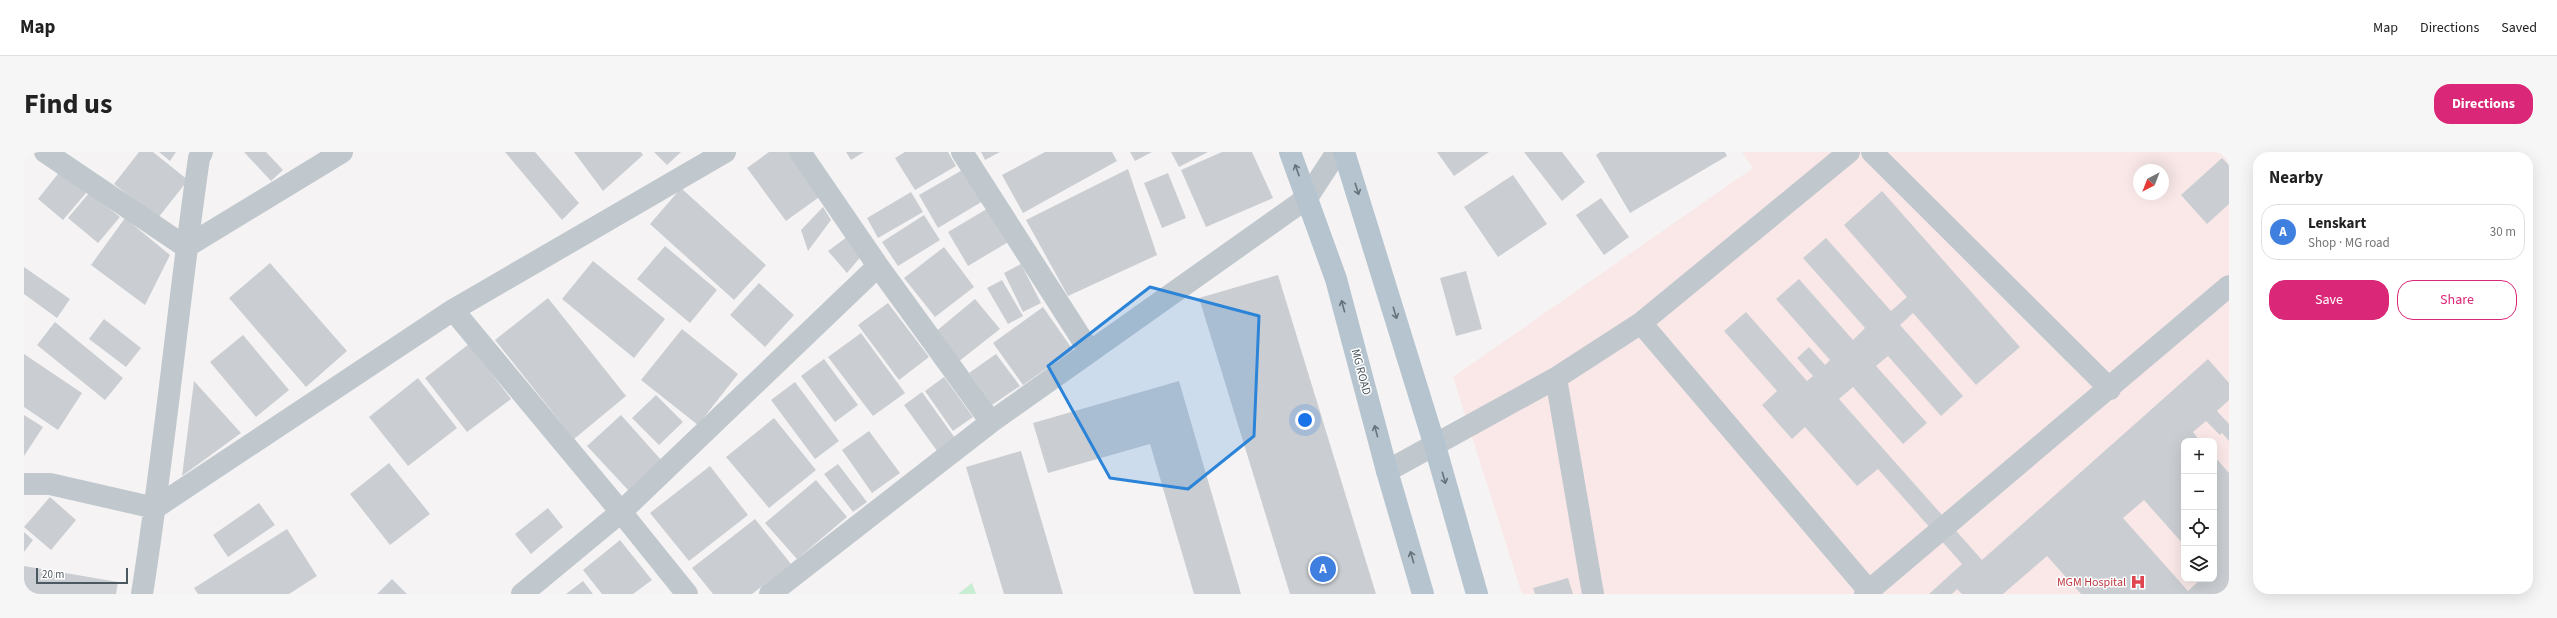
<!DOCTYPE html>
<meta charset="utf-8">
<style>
:root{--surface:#fff;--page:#f6f6f6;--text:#222;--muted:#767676;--line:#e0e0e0;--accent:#db2777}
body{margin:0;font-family:"Source Sans 3",sans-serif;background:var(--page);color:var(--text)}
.controls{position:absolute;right:12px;bottom:12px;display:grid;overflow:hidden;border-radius:8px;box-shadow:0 4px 16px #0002}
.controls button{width:36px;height:36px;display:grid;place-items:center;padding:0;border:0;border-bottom:1px solid var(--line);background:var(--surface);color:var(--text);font:20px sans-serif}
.compass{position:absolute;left:2109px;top:12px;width:36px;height:36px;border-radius:50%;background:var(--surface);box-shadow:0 4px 16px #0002;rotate:222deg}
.scale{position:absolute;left:12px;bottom:10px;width:92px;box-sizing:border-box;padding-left:4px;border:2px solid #4c585f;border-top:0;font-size:11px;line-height:14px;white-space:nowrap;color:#4c585f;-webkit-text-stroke:3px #fff;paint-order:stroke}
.you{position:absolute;left:1281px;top:268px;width:14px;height:14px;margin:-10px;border:3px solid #fff;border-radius:50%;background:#1a73e8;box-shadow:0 0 0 6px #1a73e833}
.badge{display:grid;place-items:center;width:26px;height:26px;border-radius:50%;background:var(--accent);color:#fff;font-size:13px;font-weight:700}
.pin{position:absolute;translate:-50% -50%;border:2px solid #fff;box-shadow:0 1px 4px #0006}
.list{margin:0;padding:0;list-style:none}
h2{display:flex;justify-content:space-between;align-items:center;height:52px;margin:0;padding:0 16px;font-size:17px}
h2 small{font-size:13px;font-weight:400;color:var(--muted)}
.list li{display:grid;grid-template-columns:26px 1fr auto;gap:12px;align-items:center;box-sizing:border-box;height:56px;margin:0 8px 8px;padding:0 8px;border:1px solid var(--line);border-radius:16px}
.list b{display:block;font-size:15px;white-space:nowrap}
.list p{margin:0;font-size:13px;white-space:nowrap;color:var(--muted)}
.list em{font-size:13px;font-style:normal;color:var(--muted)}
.actions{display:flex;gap:8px;padding:12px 16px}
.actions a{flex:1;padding:9px 0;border:1px solid var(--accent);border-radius:16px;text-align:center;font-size:14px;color:var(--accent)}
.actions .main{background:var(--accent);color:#fff}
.icon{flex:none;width:22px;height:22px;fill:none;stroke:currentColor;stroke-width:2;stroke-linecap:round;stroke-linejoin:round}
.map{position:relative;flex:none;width:2205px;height:442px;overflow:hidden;border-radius:16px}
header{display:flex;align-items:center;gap:24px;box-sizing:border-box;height:56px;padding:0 20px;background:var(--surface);border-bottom:1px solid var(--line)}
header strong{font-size:19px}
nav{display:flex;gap:22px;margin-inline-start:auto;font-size:14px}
.intro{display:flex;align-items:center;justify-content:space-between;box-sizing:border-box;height:96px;padding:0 24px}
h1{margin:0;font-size:28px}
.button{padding:10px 18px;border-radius:16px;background:var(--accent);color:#fff;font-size:14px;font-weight:700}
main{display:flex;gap:24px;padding:0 24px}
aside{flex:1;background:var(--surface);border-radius:16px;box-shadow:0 4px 16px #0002}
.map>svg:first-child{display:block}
.medical{fill:#fae8e8;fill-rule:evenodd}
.green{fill:#c7edd2}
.building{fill:#caced2}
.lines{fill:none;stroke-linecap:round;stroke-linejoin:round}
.minor{stroke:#c0c8ce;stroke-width:22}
.major{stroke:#b5c4cf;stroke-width:22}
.oneway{stroke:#66737b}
.marked{fill:#2b84d7;fill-opacity:0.2;stroke:#2b84d7;stroke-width:3;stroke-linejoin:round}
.labels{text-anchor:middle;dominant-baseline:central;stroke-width:3;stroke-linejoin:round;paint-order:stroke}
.street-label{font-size:12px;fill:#4c585f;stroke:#fff}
.health-label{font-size:12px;fill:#be3a42;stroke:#fff;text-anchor:end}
</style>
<header>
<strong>Map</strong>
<nav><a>Map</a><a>Directions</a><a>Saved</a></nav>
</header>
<div class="intro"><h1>Find us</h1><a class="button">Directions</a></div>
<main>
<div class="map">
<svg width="2205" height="442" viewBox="0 0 2205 442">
<rect width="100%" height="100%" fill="#f5f3f3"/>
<path class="medical" d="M1718,0H2205V442H1498L1429,225L1729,16ZM2115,18H2139V42H2115ZM2160,289H2190V427H2160Z"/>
<path class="green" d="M948,431L952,442H934Z"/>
<path class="building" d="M115,0H129L164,28L134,66L90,32Z
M135,0H152L146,9Z
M220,0H242L259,18L247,29Z
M481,0H511L555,51L538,68Z
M550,0H617L619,3L579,39Z
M630,0H657L643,13Z
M745,0H768L798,43L762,69L723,16Z
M822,0H840L827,8Z
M881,0H924L932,14L891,38L871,6Z
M957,0H976L961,8Z
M1021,0H1088L1093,9L999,61L978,23Z
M1106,0H1128L1111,9Z
M1147,0H1184L1155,15Z
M1198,0H1228L1249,46L1182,75L1157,18Z
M1413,0H1465L1430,24Z
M1500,0H1538L1561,30L1538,49Z
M1576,0H1701L1703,4L1606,61L1572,3Z
M2198,6L2205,13V52L2183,72L2157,43Z
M940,17L959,49L914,76L895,43Z
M1104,17L1133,103L1044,144L1002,68Z
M37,18L63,40L39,68L14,47Z
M1144,21L1162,66L1138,76L1120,31Z
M1489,23L1523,72L1474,105L1440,55Z
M657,36L742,113L710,148L626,72Z
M1858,39L1996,195L1952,233L1889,161L1876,173L1939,244L1917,264L1864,204L1852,214L1903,271L1879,292L1829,235L1815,247L1958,408L2184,207L2205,231V248L2193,259L2205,272V289L2198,281L2196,283L2182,269L2169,280L2176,289H2160V393L2120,348L2099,366L2164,439L2177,427H2190V304L2205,321V442H2057L2023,404L1979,442H1938L1933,437L1928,442H1905L1938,412L1854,317L1833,334L1781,275L1768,287L1738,253L1753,239L1700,179L1722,160L1783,229L1789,224L1773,206L1785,195L1801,213L1806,208L1752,147L1775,127L1829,188L1841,176L1779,106L1802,86L1867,159L1883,145L1820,73Z
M887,40L899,60L854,86L843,66Z
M65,41L96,65L74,91L44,66Z
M1577,46L1605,85L1580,103L1552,63Z
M799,55L807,68L784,99L777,78Z
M966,55L986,89L944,114L924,80Z
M900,63L916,88L874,114L858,90Z
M101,66L146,103L121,153L67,113Z
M823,85L839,102L823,121L804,99Z
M641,94L693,138L666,171L613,127Z
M920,95L950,135L911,165L880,126Z
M569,109L641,167L610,206L538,147Z
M246,111L323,199L282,235L205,146Z
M997,112L1017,151L999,160L980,121Z
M0,115L46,147L33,166L0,142Z
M1442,119L1458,177L1432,184L1416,126Z
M1254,123L1352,442H1266L1175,146Z
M978,128L999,164L984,172L963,136Z
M735,131L770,163L741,195L706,163Z
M524,146L602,244L550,287L471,188Z
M951,147L976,177L934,210L910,181Z
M864,151L905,205L875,228L834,173Z
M1019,155L1049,198L999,233L969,191Z
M80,167L117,196L102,215L65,187Z
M31,170L99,226L81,248L13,193Z
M658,177L714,222L674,273L617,228Z
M837,181L881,241L849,264L804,205Z
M219,183L265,238L232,265L186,210Z
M445,192L487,247L443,280L401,226Z
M0,202L58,241L34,278L0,255Z
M972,202L996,234L968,253L945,221Z
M800,207L834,253L811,270L777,224Z
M920,225L949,265L929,279L901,239Z
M394,226L433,276L384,314L345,265Z
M170,229L217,281L158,324Z
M1155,229L1217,442H1170L1126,292L1024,321L1009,271Z
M771,230L815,289L791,307L747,248Z
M898,240L931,286L913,299L880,253Z
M632,243L659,270L635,293L608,266Z
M0,263L19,275L0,304Z
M597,263L638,309L605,339L563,294Z
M750,266L792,318L745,356L702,305Z
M845,279L876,321L848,341L818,298Z
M997,299L1039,442H980L942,315Z
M365,311L406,362L366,393L326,342Z
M814,312L843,350L829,360L800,322Z
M686,314L724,363L665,409L626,361Z
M792,328L823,365L773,407L741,371Z
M26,345L52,368L27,398L0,375Z
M235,351L251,373L204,405L189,383Z
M524,356L539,375L507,402L491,382Z
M731,367L767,412L728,442H689L668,416Z
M263,377L293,424L265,442H174L170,436Z
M0,380L9,388L0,400Z
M596,388L628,428L609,442H578L559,418Z
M0,414L94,430L92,442H0Z
M1544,426L1549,442H1511L1509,436Z
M368,427L383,442H353Z
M559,429L569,442H542Z"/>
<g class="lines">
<path class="minor" d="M21,0L162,95L318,0
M938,0L1066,200
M1848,0L2086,237
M854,114L967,270
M429,158L597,360L663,442
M1617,171L1845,439
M1532,226L1569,442
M1363,319L1532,226L1617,171L1825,0
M0,332H26L131,356L429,158L701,0
M118,442C141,297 154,151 175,6L178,0
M498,442L597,360L854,114L776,0
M746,442L967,270L1283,46L1313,0
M1841,442L2205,134"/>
<path class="major" d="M1266,0L1312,127L1363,319L1399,442
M1320,0L1411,294L1453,442"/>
</g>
<defs><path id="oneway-shaft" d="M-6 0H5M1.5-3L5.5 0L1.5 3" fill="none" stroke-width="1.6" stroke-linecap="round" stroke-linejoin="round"/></defs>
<g class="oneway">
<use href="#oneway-shaft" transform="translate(1273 18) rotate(-110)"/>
<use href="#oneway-shaft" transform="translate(1333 37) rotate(72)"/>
<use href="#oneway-shaft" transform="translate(1319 154) rotate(-105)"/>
<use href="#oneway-shaft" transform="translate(1371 161) rotate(73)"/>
<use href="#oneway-shaft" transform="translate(1352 279) rotate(-105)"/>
<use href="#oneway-shaft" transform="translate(1420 326) rotate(74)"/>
<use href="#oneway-shaft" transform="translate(1388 405) rotate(-106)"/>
</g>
<path class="marked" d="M1126,135L1235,164L1230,284L1164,337L1086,326L1024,214Z"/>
<defs>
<g id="hospital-bare" transform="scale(1.2)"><path d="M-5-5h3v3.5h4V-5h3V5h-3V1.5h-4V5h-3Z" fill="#e0444e" stroke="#fff" stroke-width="2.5" paint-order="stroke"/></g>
</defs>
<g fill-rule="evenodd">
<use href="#hospital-bare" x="2114" y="430"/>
</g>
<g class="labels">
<g class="street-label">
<text transform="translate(1337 220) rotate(75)">MG ROAD</text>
</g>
<g class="health-label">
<text x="2102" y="430">MGM Hospital</text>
</g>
</g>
</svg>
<div class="controls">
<button>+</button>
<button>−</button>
<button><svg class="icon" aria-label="locate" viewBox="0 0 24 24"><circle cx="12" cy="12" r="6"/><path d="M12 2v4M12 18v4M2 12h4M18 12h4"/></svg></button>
<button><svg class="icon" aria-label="layers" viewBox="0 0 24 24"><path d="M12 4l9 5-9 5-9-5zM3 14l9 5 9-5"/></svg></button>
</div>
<svg class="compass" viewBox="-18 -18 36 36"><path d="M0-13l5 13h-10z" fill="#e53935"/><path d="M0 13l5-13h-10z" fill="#767676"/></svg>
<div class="scale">20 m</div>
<div class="you"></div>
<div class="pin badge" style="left:1299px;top:417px;background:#3f7fe0">A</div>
</div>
<aside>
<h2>Nearby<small></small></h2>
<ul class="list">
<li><span class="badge" style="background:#3f7fe0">A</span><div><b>Lenskart</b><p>Shop · MG road</p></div><em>30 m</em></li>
</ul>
<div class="actions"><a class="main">Save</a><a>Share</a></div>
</aside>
</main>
